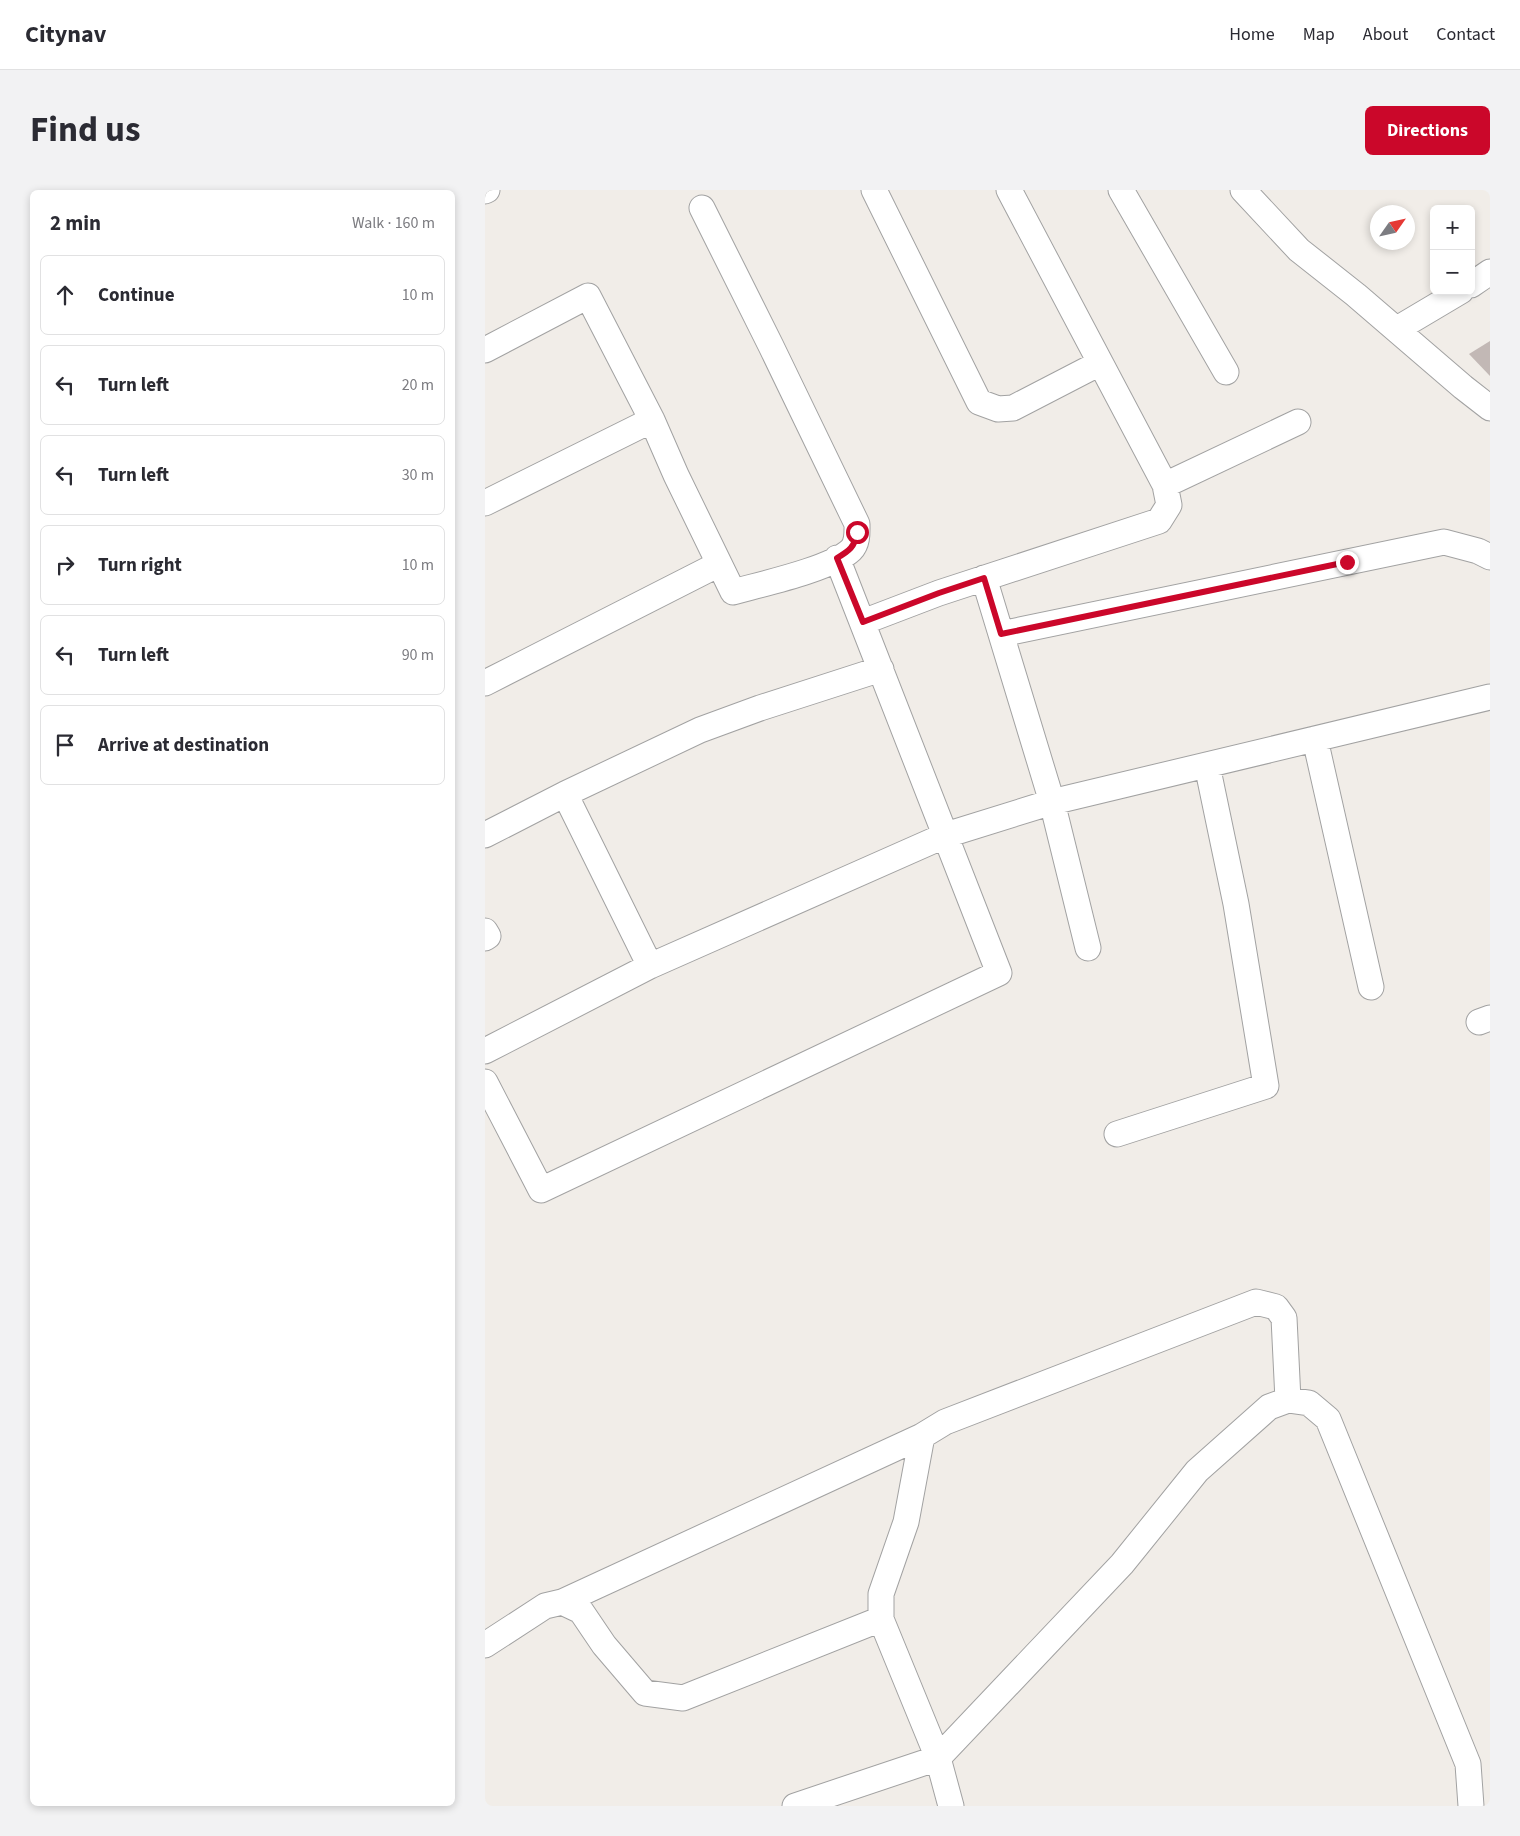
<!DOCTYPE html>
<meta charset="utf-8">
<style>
:root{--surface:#fff;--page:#f2f2f3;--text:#2b2b33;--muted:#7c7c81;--line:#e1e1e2;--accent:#cb072a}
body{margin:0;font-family:"Source Sans 3",sans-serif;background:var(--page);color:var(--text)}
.controls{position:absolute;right:15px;top:15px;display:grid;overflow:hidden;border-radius:8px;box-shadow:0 2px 8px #0003}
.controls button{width:45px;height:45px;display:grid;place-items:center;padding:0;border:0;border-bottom:1px solid var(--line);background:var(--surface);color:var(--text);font:25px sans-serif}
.compass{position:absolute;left:885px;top:15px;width:45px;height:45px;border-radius:50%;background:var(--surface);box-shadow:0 2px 8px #0003;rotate:56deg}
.stop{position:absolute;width:15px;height:15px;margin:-11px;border:4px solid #cb072a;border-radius:50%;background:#fff}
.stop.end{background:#cb072a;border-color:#fff;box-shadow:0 1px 5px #0008}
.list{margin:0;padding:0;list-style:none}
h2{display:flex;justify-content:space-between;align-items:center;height:65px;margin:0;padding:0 20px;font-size:21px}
h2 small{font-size:16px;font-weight:400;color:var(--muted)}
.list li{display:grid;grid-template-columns:32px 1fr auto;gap:15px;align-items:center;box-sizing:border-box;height:80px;margin:0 10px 10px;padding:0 10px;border:1px solid var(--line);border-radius:8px}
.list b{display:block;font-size:19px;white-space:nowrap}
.list em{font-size:16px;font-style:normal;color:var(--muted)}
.icon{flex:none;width:28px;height:28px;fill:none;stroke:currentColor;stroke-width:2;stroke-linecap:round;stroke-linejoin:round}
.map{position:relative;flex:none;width:1005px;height:1616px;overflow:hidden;border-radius:8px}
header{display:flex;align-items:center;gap:30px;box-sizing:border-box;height:70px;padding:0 25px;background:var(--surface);border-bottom:1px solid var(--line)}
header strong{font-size:24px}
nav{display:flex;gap:28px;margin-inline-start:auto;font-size:18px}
.intro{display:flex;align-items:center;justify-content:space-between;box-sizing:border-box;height:120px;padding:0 30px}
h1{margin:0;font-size:35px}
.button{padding:12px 22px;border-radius:8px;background:var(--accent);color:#fff;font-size:18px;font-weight:700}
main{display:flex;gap:30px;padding:0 30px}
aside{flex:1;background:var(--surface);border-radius:8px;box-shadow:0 2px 8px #0003}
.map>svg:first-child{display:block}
.building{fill:#c2b8b5}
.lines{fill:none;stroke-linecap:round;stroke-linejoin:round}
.minor-casing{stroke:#a2a2a2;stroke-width:27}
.minor{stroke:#fff;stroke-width:25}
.route{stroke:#cb072a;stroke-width:6}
</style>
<header>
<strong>Citynav</strong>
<nav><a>Home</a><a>Map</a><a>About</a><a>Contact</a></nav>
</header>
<div class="intro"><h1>Find us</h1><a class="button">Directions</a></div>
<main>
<aside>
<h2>2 min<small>Walk · 160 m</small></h2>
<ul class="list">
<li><svg class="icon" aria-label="ahead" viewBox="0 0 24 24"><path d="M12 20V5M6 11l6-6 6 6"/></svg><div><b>Continue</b></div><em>10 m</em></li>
<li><svg class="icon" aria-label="left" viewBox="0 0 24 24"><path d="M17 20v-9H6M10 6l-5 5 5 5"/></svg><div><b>Turn left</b></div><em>20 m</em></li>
<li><svg class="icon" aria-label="left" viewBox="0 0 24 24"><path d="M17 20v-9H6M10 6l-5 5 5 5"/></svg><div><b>Turn left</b></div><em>30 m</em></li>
<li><svg class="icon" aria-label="right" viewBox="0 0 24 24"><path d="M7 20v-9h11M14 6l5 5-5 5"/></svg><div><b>Turn right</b></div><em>10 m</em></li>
<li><svg class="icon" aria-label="left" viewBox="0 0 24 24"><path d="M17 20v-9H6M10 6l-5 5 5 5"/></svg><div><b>Turn left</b></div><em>90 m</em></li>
<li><svg class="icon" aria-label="arrive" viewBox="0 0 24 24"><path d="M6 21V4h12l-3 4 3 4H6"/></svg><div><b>Arrive at destination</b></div></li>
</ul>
</aside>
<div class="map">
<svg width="1005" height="1616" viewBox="0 0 1005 1616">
<rect width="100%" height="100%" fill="#f1ede8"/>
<path class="building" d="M1005,151V186L984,164Z"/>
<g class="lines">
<g class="minor-casing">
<path id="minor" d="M389,0L494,212L513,219L528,218L615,173
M636,0L741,182
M758,0L814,60L871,105L978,197L1005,218
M0,1L2,0
M986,95L1005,82
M912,139L976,101
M0,160L103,106L167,230L191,285L248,402C277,394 346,379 366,360C373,353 372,342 372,334L286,156L217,18
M680,295L813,232
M0,313L167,230
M499,388L567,612L603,758
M378,432L454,403L674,331L684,315L680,295L524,0
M516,444L959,352L993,361L1005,367
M0,493L234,374
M830,549L886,797
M80,604L215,540L275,518L396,479
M0,645L80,604L165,776
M0,741L3,746L0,748
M994,832L1005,828
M0,861L165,776L461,645L567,612L1005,507
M0,892L56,1000L514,783L352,368
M632,944L781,896L751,714L722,575
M77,1412L437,1246
M396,1429V1404L421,1332L437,1246L460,1232L771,1112L791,1117L799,1128L803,1210
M0,1455L60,1416L77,1412L96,1421L119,1455L160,1503L198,1508L396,1429L453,1568L466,1616
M310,1616L453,1568L637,1374L712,1281L784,1217L803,1210L824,1213L843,1229L983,1574L986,1616"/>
</g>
<use href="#minor" class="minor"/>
</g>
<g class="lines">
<path class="route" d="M372,342C370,357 364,361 352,368L378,432L454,403L499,388L516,444L862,372"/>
</g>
</svg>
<div class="controls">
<button>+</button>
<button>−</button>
</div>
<svg class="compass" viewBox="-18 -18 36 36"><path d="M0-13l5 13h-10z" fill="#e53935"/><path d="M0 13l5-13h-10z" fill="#7c7c81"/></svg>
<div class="stop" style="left:372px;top:342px"></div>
<div class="stop end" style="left:862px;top:372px"></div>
</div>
</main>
